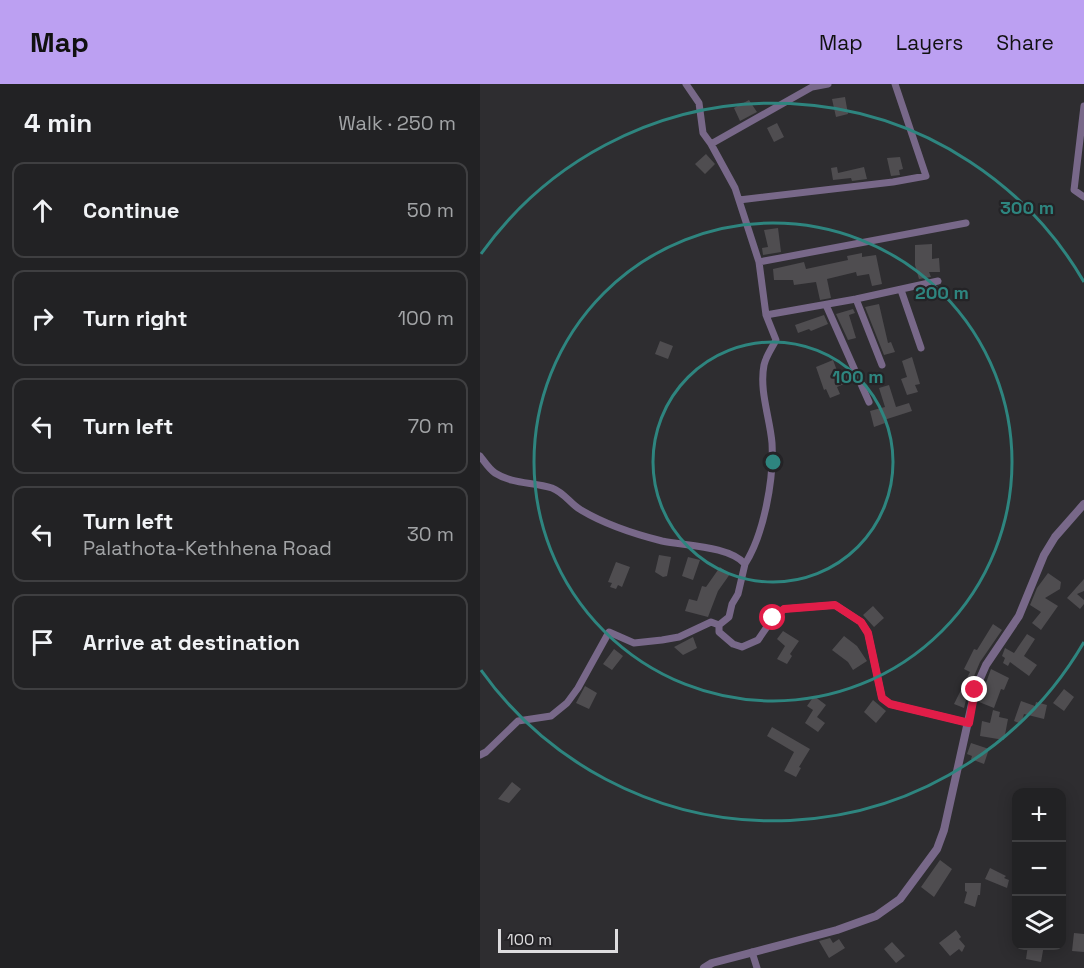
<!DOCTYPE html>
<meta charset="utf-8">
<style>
:root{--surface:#222224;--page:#2e2f31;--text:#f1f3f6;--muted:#a2a4a6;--line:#3f3f41;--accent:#bca0f2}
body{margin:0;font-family:"Space Grotesk",sans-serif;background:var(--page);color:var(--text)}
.controls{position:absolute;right:18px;bottom:18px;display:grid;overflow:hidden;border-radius:12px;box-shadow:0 3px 15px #0003}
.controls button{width:54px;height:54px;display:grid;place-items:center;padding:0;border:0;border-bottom:2px solid var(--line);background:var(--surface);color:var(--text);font:30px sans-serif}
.scale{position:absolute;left:18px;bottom:15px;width:120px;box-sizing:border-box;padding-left:6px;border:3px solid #dddcde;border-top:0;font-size:16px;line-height:21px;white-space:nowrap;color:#dddcde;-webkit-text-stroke:4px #242326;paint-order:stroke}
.stop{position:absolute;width:18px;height:18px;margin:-14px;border:4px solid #e11d48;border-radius:50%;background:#fff}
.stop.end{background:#e11d48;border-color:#fff;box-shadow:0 2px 6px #0008}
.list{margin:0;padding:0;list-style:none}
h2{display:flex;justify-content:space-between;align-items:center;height:78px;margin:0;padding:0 24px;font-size:26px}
h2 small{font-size:20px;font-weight:400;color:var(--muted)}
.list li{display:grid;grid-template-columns:39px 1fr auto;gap:18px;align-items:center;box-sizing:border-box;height:96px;margin:0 12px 12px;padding:0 12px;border:2px solid var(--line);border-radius:12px}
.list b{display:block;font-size:22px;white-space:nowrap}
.list p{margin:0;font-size:20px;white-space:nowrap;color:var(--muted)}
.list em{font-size:20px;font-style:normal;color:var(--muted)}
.icon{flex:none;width:33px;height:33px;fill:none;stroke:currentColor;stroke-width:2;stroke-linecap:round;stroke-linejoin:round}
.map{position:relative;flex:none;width:604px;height:884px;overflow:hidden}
header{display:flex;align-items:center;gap:36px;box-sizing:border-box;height:84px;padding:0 30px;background:var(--accent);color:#111}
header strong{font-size:28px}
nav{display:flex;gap:33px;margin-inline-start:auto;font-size:21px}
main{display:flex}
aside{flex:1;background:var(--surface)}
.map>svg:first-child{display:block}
.building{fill:#4f4d50}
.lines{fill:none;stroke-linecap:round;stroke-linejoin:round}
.minor{stroke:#786889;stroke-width:7}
.tertiary{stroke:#786889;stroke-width:8}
.route{stroke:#e11d48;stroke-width:8}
.ring{fill:none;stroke:#2e857f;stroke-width:3}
.centre{fill:#2e857f;stroke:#242326;stroke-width:3}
.ring-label{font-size:18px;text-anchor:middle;font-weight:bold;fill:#2e857f;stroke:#242326;stroke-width:4.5;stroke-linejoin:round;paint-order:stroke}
</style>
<header>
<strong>Map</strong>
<nav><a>Map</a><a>Layers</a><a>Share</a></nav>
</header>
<main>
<aside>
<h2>4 min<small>Walk · 250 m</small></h2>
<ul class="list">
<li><svg class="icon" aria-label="ahead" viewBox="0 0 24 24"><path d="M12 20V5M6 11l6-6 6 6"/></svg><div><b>Continue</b></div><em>50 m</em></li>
<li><svg class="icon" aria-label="right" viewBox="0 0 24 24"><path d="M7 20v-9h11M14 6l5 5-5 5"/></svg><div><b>Turn right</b></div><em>100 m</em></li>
<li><svg class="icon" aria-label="left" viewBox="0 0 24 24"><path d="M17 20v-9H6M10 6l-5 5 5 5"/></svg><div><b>Turn left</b></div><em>70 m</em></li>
<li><svg class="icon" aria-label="left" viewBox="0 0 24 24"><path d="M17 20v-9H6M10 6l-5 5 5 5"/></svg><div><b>Turn left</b><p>Palathota-Kethhena Road</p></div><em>30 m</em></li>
<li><svg class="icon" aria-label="arrive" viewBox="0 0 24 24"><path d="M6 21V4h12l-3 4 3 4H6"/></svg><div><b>Arrive at destination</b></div></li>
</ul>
</aside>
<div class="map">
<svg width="604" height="884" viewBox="0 0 604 884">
<rect width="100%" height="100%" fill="#2e2d30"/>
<path class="building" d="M365,13L368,30L356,33L352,15Z
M269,16L277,28L260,37L254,24Z
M297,39L304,53L294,58L287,44Z
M226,70L235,80L225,90L215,80Z
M420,73L423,85L419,86L420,91L411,92L407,74Z
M357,83L358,89L384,83L387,95L372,97L371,94L353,96L351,84Z
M298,144L301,168L283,171L282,164L288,163L284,146Z
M452,160V175L459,174L460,188H449L451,193L439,195L435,181V161Z
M382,169V173L396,171L402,200L392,202L389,190L377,192L376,188L347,195L351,214L340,216L336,198L314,201L313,196H294L293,185L324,178L326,185L368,176L367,172Z
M399,220L408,259L411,258L415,268L404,271L385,223Z
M373,225L375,229L369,231L376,254L368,256L356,230Z
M344,231L348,240L331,247L329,245L318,249L315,241Z
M180,257L193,262L188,275L175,270Z
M432,273L440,300L435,301L438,308L427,311L421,295L427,293L422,277Z
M353,276L359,292L369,287L373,296L357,303L360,310L350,314L346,305L344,306L336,283Z
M409,301L416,323L429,319L432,327L404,336L405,339L394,343L390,327L405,323L399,304Z
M179,471L191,473L187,492L183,493L175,488Z
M208,473L220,476L213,496L202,492Z
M136,478L150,483L142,503L138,501L136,505L130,503L132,499L128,498Z
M240,483L250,490L238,507L228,533L205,527L209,515L217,517L222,502L226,503Z
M568,489L581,498L580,505L565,514L578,522L561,546L552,539L561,528L550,521L557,504Z
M604,495V507L597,510L604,516V520L600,525L587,514Z
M393,522L404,534L394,543L383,531Z
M513,540L522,546L500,578L489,604L484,624L474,620L490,588L484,585L494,565L497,566Z
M303,547L319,557L310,570L312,572L307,580L297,575L305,562L297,555Z
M547,550L555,555L544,572L557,581L549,592L530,578L528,582L523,579L525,574L522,572L525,564L534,569Z
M364,552L377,562L387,577L373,586L368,578L352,566Z
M213,553L217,564L203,571L194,563Z
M134,565L143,572L132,586L123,580Z
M511,585L529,594L524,606L521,605L514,624L499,618Z
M105,602L117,609L109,625L96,619Z
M584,605L594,613L584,627L573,619Z
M334,612L346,621L337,633L345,639L338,648L325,639L333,626L327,622Z
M393,616L406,627L396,639L384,628Z
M541,617L555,622L556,618L567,621L564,635L544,630L541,640L534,637Z
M513,626L520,628L519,633L528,635L524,656L500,652L502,637L510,639Z
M292,643L330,665L319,683L321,684L316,693L304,687L314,668L287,652Z
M491,659L509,665L504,680L491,675L492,672L487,670Z
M32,698L41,705L29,719L18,715Z
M460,776L472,785L454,813L441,803Z
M510,784L526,792L524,794L529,796L527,804L505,795Z
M485,799H501L500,811H498L495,823L484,819L487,808L485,807Z
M476,846L481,853L479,855L485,862L482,868L479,865L470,872L459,859Z
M594,849L604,850V868L592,867Z
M350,854L353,859L359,855L365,864L349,874L339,857Z
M412,858L425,872L416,879L404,865Z
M548,861H564L561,878L546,875Z"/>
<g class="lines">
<path class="minor" d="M206,0L219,19L223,49L231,60L255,104L279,178L286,231L296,256C292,264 286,272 284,281C279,307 290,334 292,359C294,395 284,450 265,480
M604,22L594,106L604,113
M231,60L332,3L348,0
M259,116L413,98L446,92L415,0
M279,178L486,139
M421,206L441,264
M376,215L402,281
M346,221L389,318
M286,231L376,215L458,197
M0,372C4,377 9,385 15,389C32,400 53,398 72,404C85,409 90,420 101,426C126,441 154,450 182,457C206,462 249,462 265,480L258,510L252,520L249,533L239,541V548L253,560L262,563L278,556L293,534L304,525L355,521L381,538L388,549L402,614L410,620L489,639
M0,671L6,668L38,637L71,632L87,619L98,604L129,548L154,559L182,556L199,553L231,538L239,541
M272,868L277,884"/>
<path class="tertiary" d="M224,884L232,879L357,846L396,832L420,815L457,765L464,746L495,606L506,581L539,532L564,471L575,453L604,420"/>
</g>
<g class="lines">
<path class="route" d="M293,534L304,525L355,521L381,538L388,549L402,614L410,620L489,639L495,606"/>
</g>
<g class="ring">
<circle cx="293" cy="378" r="120"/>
<circle cx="293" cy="378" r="239"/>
<path d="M604 558A359 359 0 0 1 1 586M1 170A359 359 0 0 1 604 198"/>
</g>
<circle cx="293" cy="378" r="9" class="centre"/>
<g class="ring-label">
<text x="547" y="130">300 m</text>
<text x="462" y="215">200 m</text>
<text x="378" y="299">100 m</text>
</g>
</svg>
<div class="controls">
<button>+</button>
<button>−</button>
<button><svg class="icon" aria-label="layers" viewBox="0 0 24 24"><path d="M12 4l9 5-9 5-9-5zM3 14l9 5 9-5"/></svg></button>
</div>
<div class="scale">100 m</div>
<div class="stop" style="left:293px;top:534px"></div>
<div class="stop end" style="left:495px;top:606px"></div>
</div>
</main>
